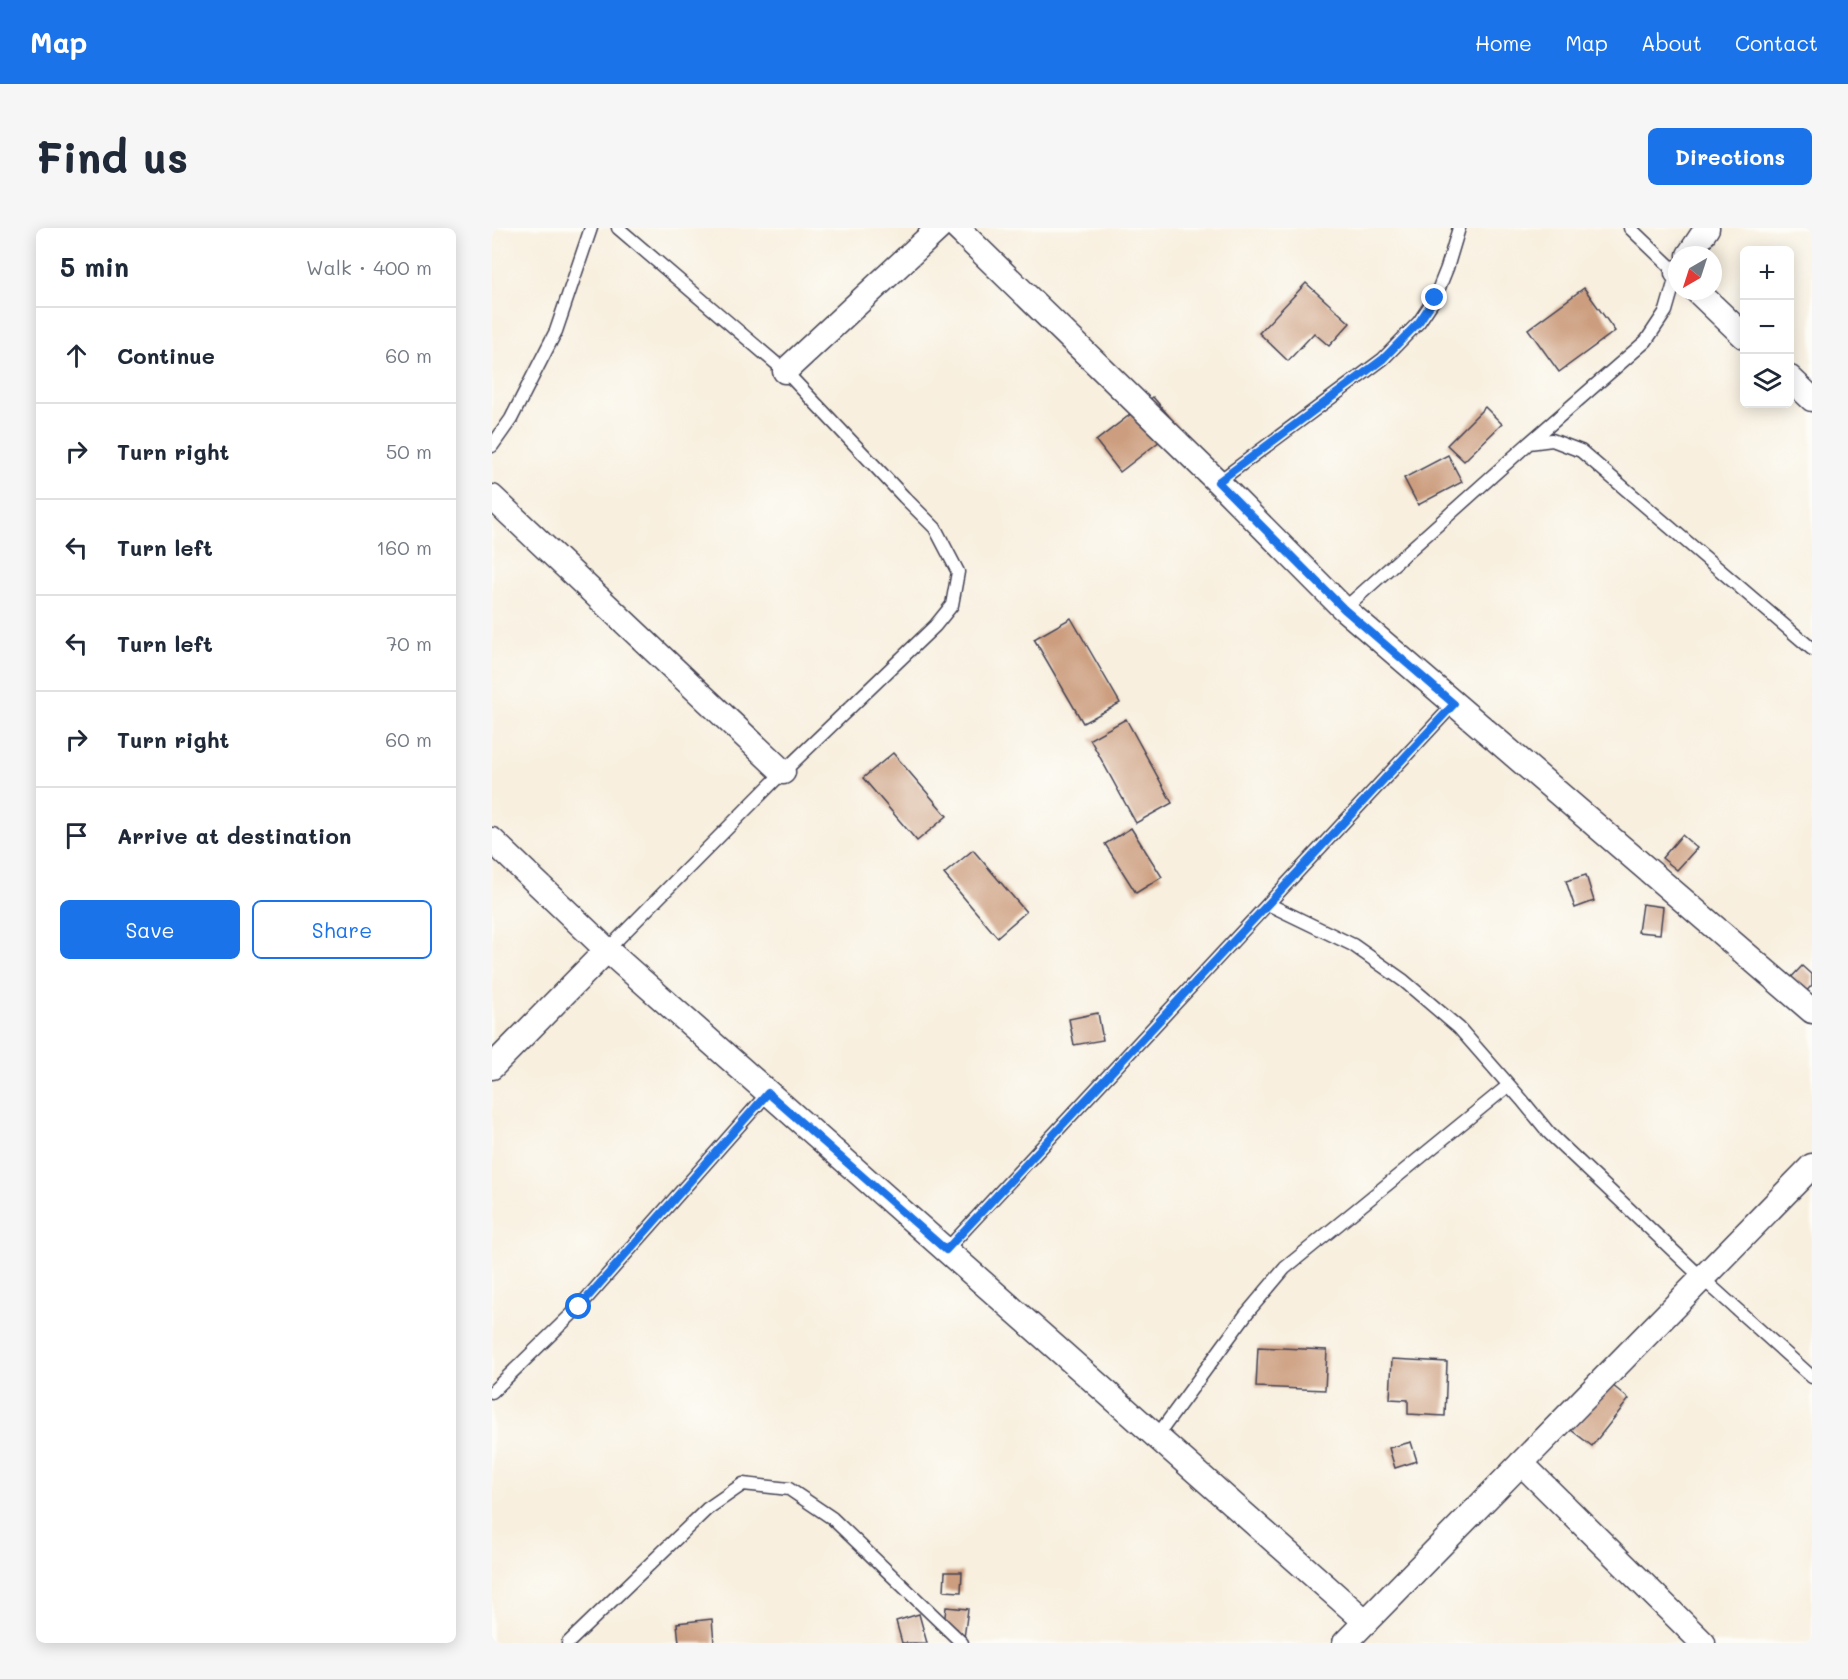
<!DOCTYPE html>
<meta charset="utf-8">
<style>
:root{--surface:#fff;--page:#f6f6f7;--text:#1f2937;--muted:#747a83;--line:#e0e1e3;--accent:#1a73e8}
body{margin:0;font-family:Mali,sans-serif;background:var(--page);color:var(--text)}
.controls{position:absolute;right:18px;top:18px;display:grid;overflow:hidden;border-radius:9px;box-shadow:0 3px 15px #0003}
.controls button{width:54px;height:54px;display:grid;place-items:center;padding:0;border:0;border-bottom:2px solid var(--line);background:var(--surface);color:var(--text);font:30px sans-serif}
.compass{position:absolute;left:1176px;top:18px;width:54px;height:54px;border-radius:50%;background:var(--surface);box-shadow:0 3px 15px #0003;rotate:219deg}
.stop{position:absolute;width:18px;height:18px;margin:-14px;border:4px solid #1a73e8;border-radius:50%;background:#fff}
.stop.end{background:#1a73e8;border-color:#fff;box-shadow:0 2px 6px #0008}
.list{margin:0;padding:0;list-style:none}
h2{display:flex;justify-content:space-between;align-items:center;height:78px;margin:0;padding:0 24px;font-size:26px}
h2 small{font-size:20px;font-weight:400;color:var(--muted)}
.list li{display:grid;grid-template-columns:39px 1fr auto;gap:18px;align-items:center;box-sizing:border-box;height:96px;padding:0 24px;border-top:2px solid var(--line)}
.list b{display:block;font-size:22px;white-space:nowrap}
.list em{font-size:20px;font-style:normal;color:var(--muted)}
.actions{display:flex;gap:12px;padding:18px 24px}
.actions a{flex:1;padding:14px 0;border:2px solid var(--accent);border-radius:9px;text-align:center;font-size:21px;color:var(--accent)}
.actions .main{background:var(--accent);color:#fff}
.icon{flex:none;width:33px;height:33px;fill:none;stroke:currentColor;stroke-width:2;stroke-linecap:round;stroke-linejoin:round}
.map{position:relative;flex:none;width:1320px;height:1415px;overflow:hidden;border-radius:9px}
header{display:flex;align-items:center;gap:36px;box-sizing:border-box;height:84px;padding:0 30px;background:var(--accent);color:#fff}
header strong{font-size:28px}
nav{display:flex;gap:33px;margin-inline-start:auto;font-size:21px}
.intro{display:flex;align-items:center;justify-content:space-between;box-sizing:border-box;height:144px;padding:0 36px}
h1{margin:0;font-size:42px}
.button{padding:15px 27px;border-radius:9px;background:var(--accent);color:#fff;font-size:21px;font-weight:700}
main{display:flex;gap:36px;padding:0 36px}
aside{flex:1;background:var(--surface);border-radius:9px;box-shadow:0 3px 15px #0003}
.map>svg:first-child{display:block}
.building{fill:#cc9d7e}
.lines{fill:none;stroke-linecap:round;stroke-linejoin:round}
.lane-casing{stroke:#424153;stroke-width:15}
.street-casing{stroke:#424153;stroke-width:27}
.lane{stroke:#fff;stroke-width:12}
.street{stroke:#fff;stroke-width:24}
.route{stroke:#1a73e8;stroke-width:8}
</style>
<header>
<strong>Map</strong>
<nav><a>Home</a><a>Map</a><a>About</a><a>Contact</a></nav>
</header>
<div class="intro"><h1>Find us</h1><a class="button">Directions</a></div>
<main>
<aside>
<h2>5 min<small>Walk · 400 m</small></h2>
<ul class="list">
<li><svg class="icon" aria-label="ahead" viewBox="0 0 24 24"><path d="M12 20V5M6 11l6-6 6 6"/></svg><div><b>Continue</b></div><em>60 m</em></li>
<li><svg class="icon" aria-label="right" viewBox="0 0 24 24"><path d="M7 20v-9h11M14 6l5 5-5 5"/></svg><div><b>Turn right</b></div><em>50 m</em></li>
<li><svg class="icon" aria-label="left" viewBox="0 0 24 24"><path d="M17 20v-9H6M10 6l-5 5 5 5"/></svg><div><b>Turn left</b></div><em>160 m</em></li>
<li><svg class="icon" aria-label="left" viewBox="0 0 24 24"><path d="M17 20v-9H6M10 6l-5 5 5 5"/></svg><div><b>Turn left</b></div><em>70 m</em></li>
<li><svg class="icon" aria-label="right" viewBox="0 0 24 24"><path d="M7 20v-9h11M14 6l5 5-5 5"/></svg><div><b>Turn right</b></div><em>60 m</em></li>
<li><svg class="icon" aria-label="arrive" viewBox="0 0 24 24"><path d="M6 21V4h12l-3 4 3 4H6"/></svg><div><b>Arrive at destination</b></div></li>
</ul>
<div class="actions"><a class="main">Save</a><a>Share</a></div>
</aside>
<div class="map">
<svg width="1320" height="1415" viewBox="0 0 1320 1415">
<rect width="100%" height="100%" fill="#fdfcf7"/>
<filter id="ink" filterUnits="userSpaceOnUse"><feTurbulence type="fractalNoise" baseFrequency=".0167" numOctaves="2"/><feDisplacementMap in="SourceGraphic" scale="12" xChannelSelector="R" yChannelSelector="G"/><feConvolveMatrix kernelMatrix="1 2 1 2 8 2 1 2 1" color-interpolation-filters="sRGB"/></filter>
<filter id="wash" filterUnits="userSpaceOnUse"><feTurbulence type="fractalNoise" baseFrequency=".008" numOctaves="4" result="noise"/><feDisplacementMap in="SourceGraphic" scale="24" xChannelSelector="R" yChannelSelector="G"/><feGaussianBlur stdDeviation="1.35" result="paint"/><feColorMatrix in="noise" values="0 0 0 0 0 0 0 0 0 0 0 0 0 0 0 0 0 1.4 0 .05"/><feComposite in="paint" operator="in"/></filter>
<g filter="url(#wash)">
<rect width="100%" height="100%" fill="#f8efde"/>
<g id="blocks">
<path class="building" d="M814,55L858,95L837,118L822,105L796,133L767,105Z
M1092,60L1123,103L1067,144L1036,101Z
M661,169L686,199L628,244L604,213Z
M993,179L1010,196L972,233L955,217Z
M956,227L970,254L926,277L912,250Z
M579,390L628,475L591,495L542,411Z
M634,491L680,575L644,595L598,511Z
M401,525L455,588L425,613L371,550Z
M639,600L670,649L644,665L613,616Z
M1190,607L1205,620L1185,642L1170,630Z
M481,622L534,684L505,709L452,646Z
M1094,647L1102,673L1083,680L1074,653Z
M1150,676L1171,679L1168,706L1146,704Z
M1310,738L1320,747V757L1309,769L1294,755Z
M606,785L611,812L582,817L577,791Z
M766,1119L835,1122L833,1162L764,1159Z
M900,1131L955,1134L953,1188L916,1186V1172L898,1171Z
M1108,1147L1137,1171L1100,1218L1070,1195Z
M919,1214L925,1233L903,1240L897,1220Z
M453,1344H470L469,1364L452,1363Z
M454,1379L476,1381L472,1410L451,1407Z
M427,1386L435,1415H410L404,1393Z
M220,1391L222,1415H187L185,1395Z"/>
</g>
</g>
<g filter="url(#ink)">
<use href="#blocks" fill-opacity="0" stroke="#424153" stroke-width="1.5"/>
<g class="lines">
<g class="lane-casing">
<path id="lane" d="M1037,215L1154,113L1174,83L1185,45L1138,0
M0,218L19,191L64,103L99,0
M726,254L891,131L927,94L943,70L955,40L967,0
M852,381L1037,215L1060,212L1089,223L1320,421
M776,676L861,717L912,753L967,800L1030,872L1057,905L1210,1050L1320,1149
M115,722L291,544L443,398L460,377L466,344L443,300L412,269L293,143L126,0
M454,1022L962,476
M0,1164L87,1079L276,865
M665,1208L755,1085L793,1040L1017,857
M76,1415L215,1281L251,1256L297,1261L340,1290L470,1415"/>
</g>
<g class="street-casing">
<path id="street" d="M465,0L726,254L852,381L1320,783
M1197,27L1215,0
M1185,44V45
M1205,63L1252,108
M293,143L447,0
M1298,150L1320,171
M0,269L291,544
M0,612L115,722L874,1394
M0,839L115,722
M1029,1235L1211,1415
M853,1415L1320,938"/>
</g>
<use href="#lane" class="lane"/>
<use href="#street" class="street"/>
</g>
</g>
<g class="lines" filter="url(#ink)">
<path class="route" d="M87,1079L276,865L454,1022L962,476L852,381L726,254L891,131L927,94L943,70"/>
</g>
</svg>
<div class="controls">
<button>+</button>
<button>−</button>
<button><svg class="icon" aria-label="layers" viewBox="0 0 24 24"><path d="M12 4l9 5-9 5-9-5zM3 14l9 5 9-5"/></svg></button>
</div>
<svg class="compass" viewBox="-18 -18 36 36"><path d="M0-13l5 13h-10z" fill="#e53935"/><path d="M0 13l5-13h-10z" fill="#747a83"/></svg>
<div class="stop" style="left:87px;top:1079px"></div>
<div class="stop end" style="left:943px;top:70px"></div>
</div>
</main>
